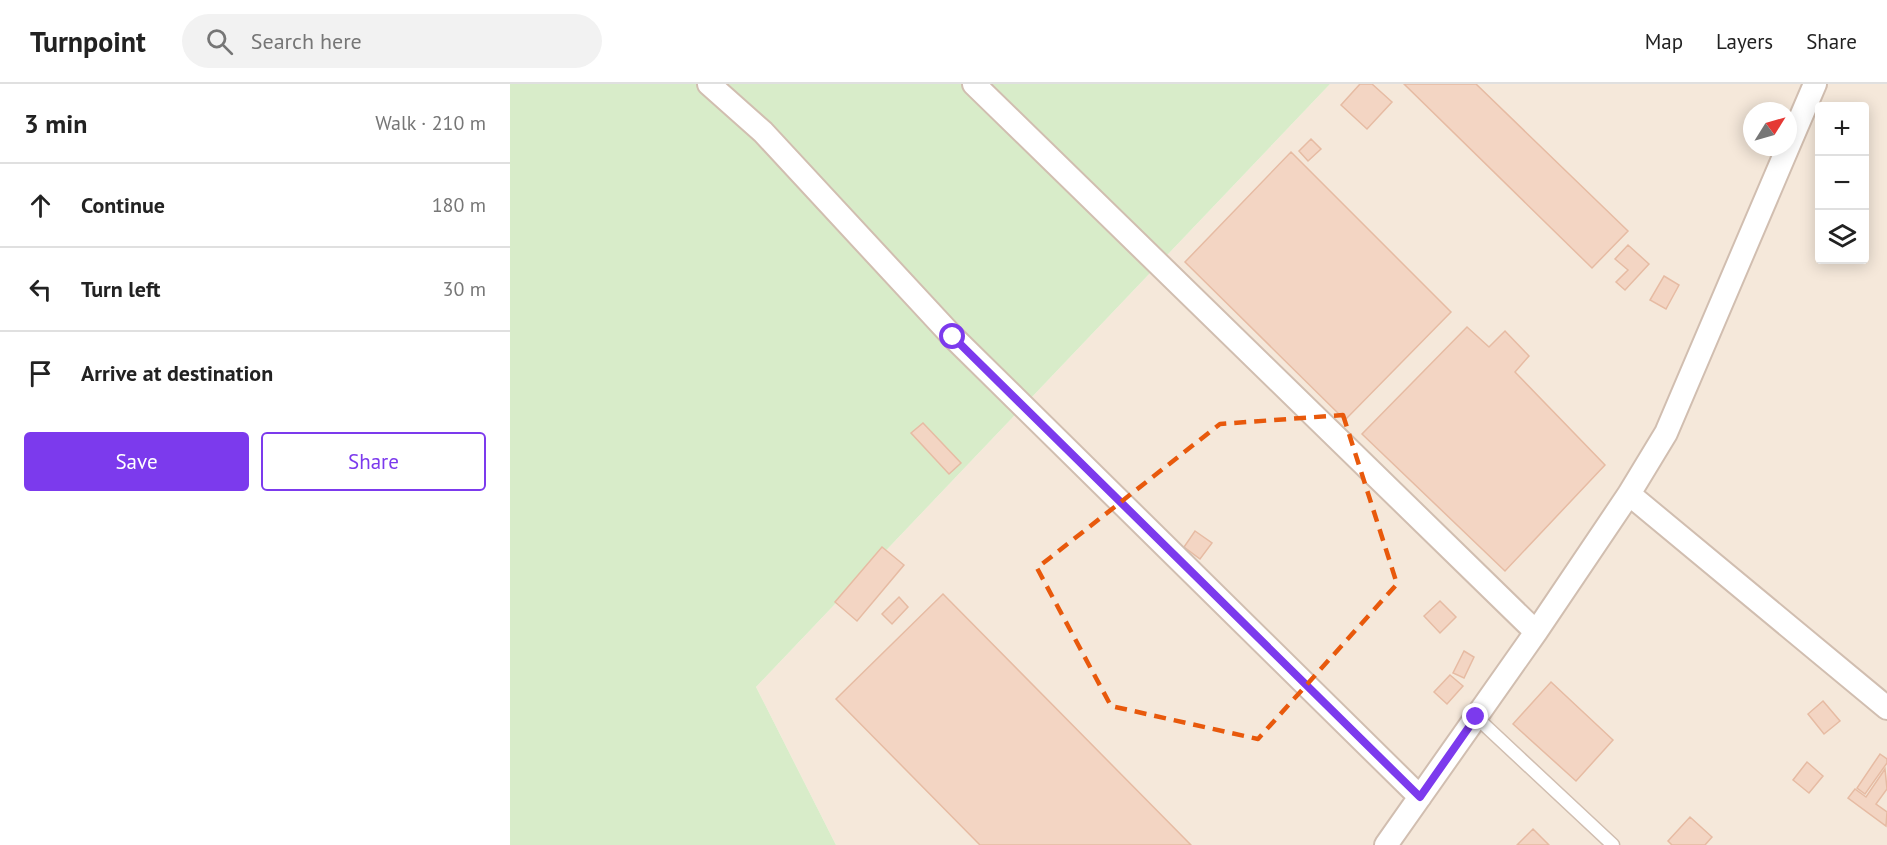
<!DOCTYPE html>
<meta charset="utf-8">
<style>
:root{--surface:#fff;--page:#f2f2f2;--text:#222;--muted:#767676;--line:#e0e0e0;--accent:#7c3aed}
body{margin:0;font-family:"PT Sans",sans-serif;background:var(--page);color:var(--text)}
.controls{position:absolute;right:18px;top:18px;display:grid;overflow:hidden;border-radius:6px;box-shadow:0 3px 15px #0003}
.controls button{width:54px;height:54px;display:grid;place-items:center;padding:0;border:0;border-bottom:2px solid var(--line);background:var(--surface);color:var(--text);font:30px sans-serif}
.compass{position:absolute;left:1233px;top:18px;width:54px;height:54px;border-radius:50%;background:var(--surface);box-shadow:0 3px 15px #0003;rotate:53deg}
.stop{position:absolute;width:18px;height:18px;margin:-14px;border:4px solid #7c3aed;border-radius:50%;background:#fff}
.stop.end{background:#7c3aed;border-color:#fff;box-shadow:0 2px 6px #0008}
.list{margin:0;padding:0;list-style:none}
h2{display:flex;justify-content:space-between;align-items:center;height:78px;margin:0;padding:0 24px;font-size:26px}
h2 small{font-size:20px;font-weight:400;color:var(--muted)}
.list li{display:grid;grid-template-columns:39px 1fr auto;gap:18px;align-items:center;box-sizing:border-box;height:84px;padding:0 24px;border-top:2px solid var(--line)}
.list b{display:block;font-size:22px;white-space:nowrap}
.list em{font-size:20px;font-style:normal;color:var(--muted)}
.actions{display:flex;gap:12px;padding:18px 24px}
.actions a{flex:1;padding:14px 0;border:2px solid var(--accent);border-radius:6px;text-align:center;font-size:21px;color:var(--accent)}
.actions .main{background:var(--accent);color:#fff}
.icon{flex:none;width:33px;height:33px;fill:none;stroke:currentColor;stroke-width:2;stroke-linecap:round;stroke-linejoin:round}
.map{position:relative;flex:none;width:1377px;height:761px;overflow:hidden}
header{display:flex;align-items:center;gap:36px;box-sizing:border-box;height:84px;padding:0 30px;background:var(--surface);border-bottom:2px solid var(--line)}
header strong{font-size:28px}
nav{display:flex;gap:33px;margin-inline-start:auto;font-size:21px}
.search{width:420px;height:54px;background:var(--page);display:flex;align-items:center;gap:15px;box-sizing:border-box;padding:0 21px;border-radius:33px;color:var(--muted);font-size:22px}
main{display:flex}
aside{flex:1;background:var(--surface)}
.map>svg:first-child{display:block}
.residential{fill:#f5e8da;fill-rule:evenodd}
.green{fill:#d8ecc9}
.building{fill:#f3d5c3;stroke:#e6bba3;stroke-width:1.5}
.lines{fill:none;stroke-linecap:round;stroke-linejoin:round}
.service-casing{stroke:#d1beb0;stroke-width:15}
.minor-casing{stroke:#d1beb0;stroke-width:26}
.service{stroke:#fff;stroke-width:12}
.minor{stroke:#fff;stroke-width:22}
.route{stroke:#7c3aed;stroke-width:8}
.marked{fill:none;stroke:#e8590c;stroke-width:4.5;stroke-dasharray:12 8;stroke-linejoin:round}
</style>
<header>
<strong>Turnpoint</strong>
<div class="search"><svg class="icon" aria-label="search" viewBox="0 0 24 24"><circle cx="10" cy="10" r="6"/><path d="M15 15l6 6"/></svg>Search here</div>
<nav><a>Map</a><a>Layers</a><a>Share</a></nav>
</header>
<main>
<aside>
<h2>3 min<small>Walk · 210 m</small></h2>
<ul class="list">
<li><svg class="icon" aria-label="ahead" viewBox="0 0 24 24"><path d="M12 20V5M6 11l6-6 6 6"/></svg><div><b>Continue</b></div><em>180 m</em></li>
<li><svg class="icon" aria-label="left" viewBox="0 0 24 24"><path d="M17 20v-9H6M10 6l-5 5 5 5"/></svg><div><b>Turn left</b></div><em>30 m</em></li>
<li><svg class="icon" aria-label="arrive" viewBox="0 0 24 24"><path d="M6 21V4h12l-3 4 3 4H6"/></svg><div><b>Arrive at destination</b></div></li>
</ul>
<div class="actions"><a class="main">Save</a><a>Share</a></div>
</aside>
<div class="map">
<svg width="1377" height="761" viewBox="0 0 1377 761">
<rect width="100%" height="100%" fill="#fdf6ec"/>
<path class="residential" d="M820,0H1377V761H326L246,603ZM1310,22H1354V176H1310ZM1242,27H1278V63H1242Z"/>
<path class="green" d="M0,0H820L246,603L326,761H0Z"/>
<path class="building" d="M850,0H862L882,18L857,45L831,21Z
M894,0H966L1118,147L1082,184Z
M801,55L811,65L798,77L789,67Z
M781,68L941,228L835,336L675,178Z
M1118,161L1139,180L1115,206L1106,198L1118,186L1105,175Z
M1154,192L1169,201L1156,225L1140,216Z
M957,243L979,263L995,247L1019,272L1005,288L1095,381L995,487L852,350Z
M413,339L451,379L439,390L401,349Z
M685,447L702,459L690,475L674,463Z
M372,463L394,481L347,537L325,518Z
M433,510L681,761H470L326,615Z
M389,513L398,523L382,540L372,530Z
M930,517L946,533L930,549L914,532Z
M954,567L964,573L954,594L943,589Z
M940,591L953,602L937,620L924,608Z
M1041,598L1103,656L1066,697L1003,640Z
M1313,617L1330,637L1314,650L1298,630Z
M1370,670L1377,675V679L1355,710L1347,704Z
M1297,678L1313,692L1299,709L1283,696Z
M1375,685L1377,705L1366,720L1377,728L1376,742L1338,714L1345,705L1356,713Z
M1180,733L1202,753L1195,761H1162L1158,757Z
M1023,745L1039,761H1007Z"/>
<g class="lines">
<g class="service-casing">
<path id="service" d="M966,633L1103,761"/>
</g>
<g class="minor-casing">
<path id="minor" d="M199,0L253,48L443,253L910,713
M464,0L1026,548
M1278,63L1305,0
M1119,410L1377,624
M876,761L1026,548L1119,410L1156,349L1278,63"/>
</g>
<use href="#service" class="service"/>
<use href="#minor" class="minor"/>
</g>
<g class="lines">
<path class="route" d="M443,253L910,713L966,633"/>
</g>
<path class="marked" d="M833,331L887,500L748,655L601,622L527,484L710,340Z"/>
</svg>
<div class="controls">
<button>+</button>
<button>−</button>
<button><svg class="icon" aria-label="layers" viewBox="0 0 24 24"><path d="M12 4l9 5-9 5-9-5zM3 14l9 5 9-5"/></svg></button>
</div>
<svg class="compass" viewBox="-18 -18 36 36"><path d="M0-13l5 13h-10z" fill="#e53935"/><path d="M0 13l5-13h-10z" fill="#767676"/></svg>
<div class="stop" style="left:443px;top:253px"></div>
<div class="stop end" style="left:966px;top:633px"></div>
</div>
</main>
